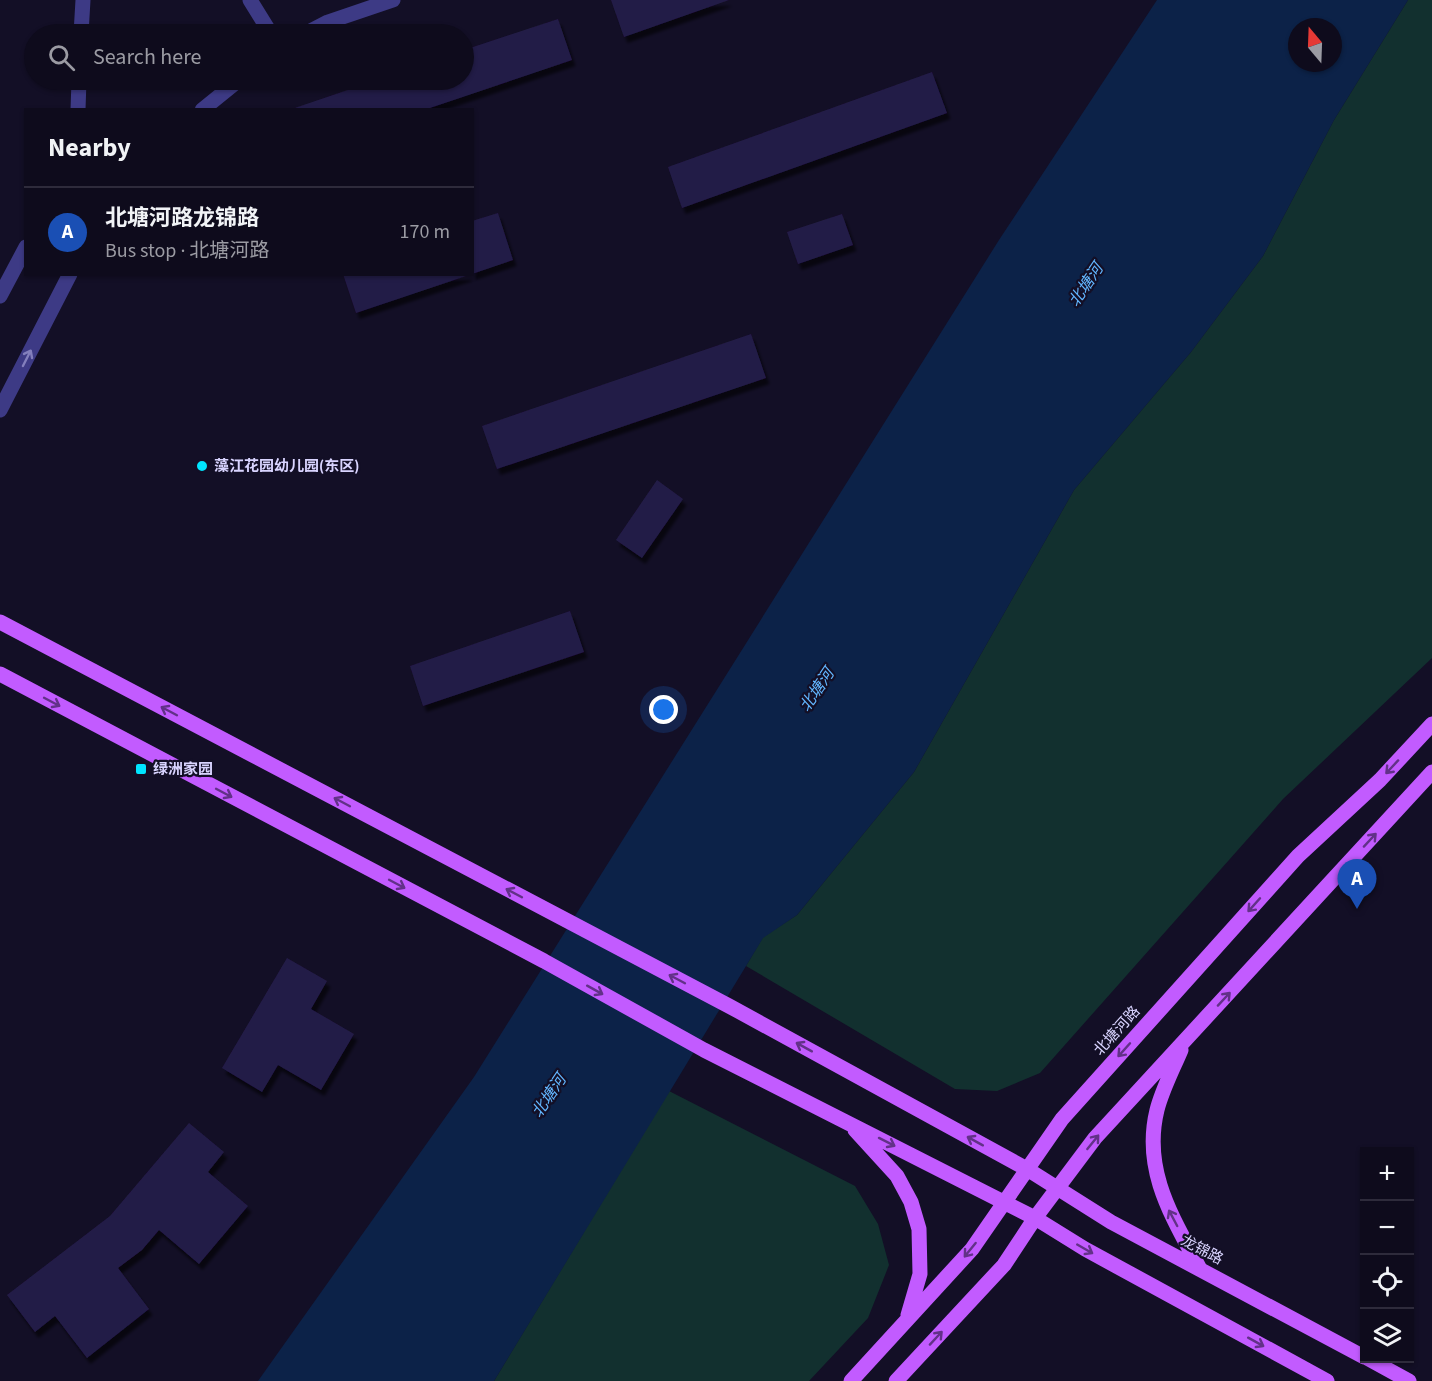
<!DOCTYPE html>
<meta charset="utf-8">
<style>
:root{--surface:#0e0b1c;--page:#1c1929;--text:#f1f3f6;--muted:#9b9ba3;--line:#2e2b3b;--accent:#db2777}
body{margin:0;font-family:"Source Sans 3","Noto Sans SC",sans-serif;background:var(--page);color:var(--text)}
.controls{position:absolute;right:18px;bottom:18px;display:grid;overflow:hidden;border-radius:0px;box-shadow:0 2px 4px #0004}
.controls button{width:54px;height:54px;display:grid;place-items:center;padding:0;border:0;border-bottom:2px solid var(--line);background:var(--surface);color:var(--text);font:30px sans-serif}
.compass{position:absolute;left:1288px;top:18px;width:54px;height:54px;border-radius:50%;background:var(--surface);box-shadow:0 2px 4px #0004;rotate:341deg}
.you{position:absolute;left:664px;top:710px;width:21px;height:21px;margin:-15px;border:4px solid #fff;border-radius:50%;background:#1a73e8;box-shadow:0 0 0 9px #1a73e833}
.badge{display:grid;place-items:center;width:39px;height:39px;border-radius:50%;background:var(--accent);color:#fff;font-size:20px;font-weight:700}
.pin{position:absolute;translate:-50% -50px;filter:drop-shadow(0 2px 3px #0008)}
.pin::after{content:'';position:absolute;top:32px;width:21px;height:18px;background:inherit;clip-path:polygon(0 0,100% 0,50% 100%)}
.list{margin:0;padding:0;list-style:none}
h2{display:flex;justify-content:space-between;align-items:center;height:78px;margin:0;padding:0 24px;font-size:26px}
h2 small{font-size:20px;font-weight:400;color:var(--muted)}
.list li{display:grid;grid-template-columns:39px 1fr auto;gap:18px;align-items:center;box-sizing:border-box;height:90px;padding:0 24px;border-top:2px solid var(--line)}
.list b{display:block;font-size:22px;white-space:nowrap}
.list p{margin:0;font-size:20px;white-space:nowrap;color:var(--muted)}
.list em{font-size:20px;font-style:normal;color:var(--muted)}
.icon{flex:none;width:33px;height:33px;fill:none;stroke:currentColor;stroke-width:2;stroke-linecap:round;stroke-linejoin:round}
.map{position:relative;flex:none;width:1432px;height:1381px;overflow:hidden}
.search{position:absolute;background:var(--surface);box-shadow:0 2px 4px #0004;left:24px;top:24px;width:450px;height:66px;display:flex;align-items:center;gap:15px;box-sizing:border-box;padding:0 21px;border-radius:33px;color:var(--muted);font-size:22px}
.panel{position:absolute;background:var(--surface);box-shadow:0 2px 4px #0004;left:24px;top:108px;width:450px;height:168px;border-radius:0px}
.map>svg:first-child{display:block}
.green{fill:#12302f}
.water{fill:#0c2248;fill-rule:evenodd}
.building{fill:#241b47;filter:url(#shadow)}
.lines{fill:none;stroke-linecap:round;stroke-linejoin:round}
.minor{stroke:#3d3a85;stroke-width:15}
.major{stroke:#c25bff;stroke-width:15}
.oneway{stroke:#837fbc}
.oneway2{stroke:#623188}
.poi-dot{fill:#00e5ff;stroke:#130f26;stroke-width:2}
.labels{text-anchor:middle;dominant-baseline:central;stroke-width:4.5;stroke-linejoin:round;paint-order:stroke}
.poi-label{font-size:15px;font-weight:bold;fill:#d9d4ff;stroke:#130f26;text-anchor:start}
.street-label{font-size:15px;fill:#d9d4ff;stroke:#130f26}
.water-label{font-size:16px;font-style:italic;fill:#62b6ff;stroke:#130f26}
</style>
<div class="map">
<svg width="1432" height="1381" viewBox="0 0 1432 1381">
<defs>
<filter id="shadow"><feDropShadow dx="3.5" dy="6" stdDeviation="1.5" flood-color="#0009"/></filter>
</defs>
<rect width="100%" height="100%" fill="#130f26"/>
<path class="green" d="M1408,0H1432V658L1283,799L1040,1073L997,1091L955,1089L746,966L763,937L797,915L914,772L1074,490L1191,352L1263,256L1334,120Z
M669,1091L855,1186L878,1224L889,1265L868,1318L809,1381H494Z"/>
<path class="water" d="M1157,0H1408L1334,120L1263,256L1191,352L1074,490L914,772L797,915L763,938L494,1381H258L474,1077L999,240ZM1297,27H1333V63H1297Z"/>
<path class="building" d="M611,0H729L624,37Z
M558,19L572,60L424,110H289L377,80H464V50Z
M932,72L947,113L682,208L668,167Z
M498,213L513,260L472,274V221Z
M842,214L853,245L798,264L787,232Z
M343,274H469V275L356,313Z
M751,334L766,378L497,469L482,426Z
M657,480L683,499L642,558L616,540Z
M570,611L584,652L423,706L410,666Z
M287,958L327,981L311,1009L354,1034L321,1090L278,1065L262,1092L222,1068Z
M189,1123L224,1152L208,1172L248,1206L199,1264L159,1230L142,1250L118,1268L149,1309L87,1358L55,1316L35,1332L7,1295L110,1216Z"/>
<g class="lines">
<path class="minor" d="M250,0L271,34
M81,34L83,0
M305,34L328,22L393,0
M78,110L79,80
M202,110L239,80
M0,296L26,247
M0,410L70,274"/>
<path class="major" d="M0,622L729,1006L1027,1169L1111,1222L1364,1357
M0,674L544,961L704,1050L1035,1218L1085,1249L1327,1381
M1181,1050C1173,1069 1162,1090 1157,1110C1142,1171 1173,1218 1200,1269
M855,1130L897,1176L911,1202L919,1229L920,1274L908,1315
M1367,1358L1409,1381
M851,1381L972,1249L1062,1119L1298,856L1380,780L1432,724
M896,1381L1004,1265L1035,1218L1095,1138L1432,772"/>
</g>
<defs><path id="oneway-shaft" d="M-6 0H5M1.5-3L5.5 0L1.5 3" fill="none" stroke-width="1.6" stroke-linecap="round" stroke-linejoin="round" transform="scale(1.5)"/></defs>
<use class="oneway" href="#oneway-shaft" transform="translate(27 358) rotate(-63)"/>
<g class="oneway2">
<use href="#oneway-shaft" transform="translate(52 702) rotate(28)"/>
<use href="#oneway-shaft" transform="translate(169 711) rotate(-152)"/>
<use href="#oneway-shaft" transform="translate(1392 767) rotate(133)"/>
<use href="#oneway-shaft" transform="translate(224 793) rotate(28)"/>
<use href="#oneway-shaft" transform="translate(342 802) rotate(-152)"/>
<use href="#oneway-shaft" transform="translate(1370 840) rotate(-47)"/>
<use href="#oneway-shaft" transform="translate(397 884) rotate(28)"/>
<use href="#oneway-shaft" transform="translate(514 893) rotate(-152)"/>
<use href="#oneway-shaft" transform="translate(1254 905) rotate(132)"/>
<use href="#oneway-shaft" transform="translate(677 979) rotate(-152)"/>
<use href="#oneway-shaft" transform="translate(595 990) rotate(29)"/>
<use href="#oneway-shaft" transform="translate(1224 999) rotate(-47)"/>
<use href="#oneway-shaft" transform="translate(804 1047) rotate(-151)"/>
<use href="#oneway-shaft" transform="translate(1124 1050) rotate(132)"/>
<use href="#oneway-shaft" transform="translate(975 1141) rotate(-151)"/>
<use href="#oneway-shaft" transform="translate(887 1142) rotate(27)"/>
<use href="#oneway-shaft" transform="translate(1093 1142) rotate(-51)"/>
<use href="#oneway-shaft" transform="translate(1173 1218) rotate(-118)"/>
<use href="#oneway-shaft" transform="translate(1085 1249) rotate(30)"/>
<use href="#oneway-shaft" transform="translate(970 1250) rotate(129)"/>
<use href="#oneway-shaft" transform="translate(936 1338) rotate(-47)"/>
<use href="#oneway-shaft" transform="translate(1256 1342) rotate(29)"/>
</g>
<g class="poi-dot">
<circle cx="202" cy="466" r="6"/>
<rect x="135" y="763" width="12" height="12" rx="3"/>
</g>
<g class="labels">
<g class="poi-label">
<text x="214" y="466">藻江花园幼儿园(东区)</text>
<text x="153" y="769">绿洲家园</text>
</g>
<g class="street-label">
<text transform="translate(1117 1031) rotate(-48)">北塘河路</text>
<text transform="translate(1202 1250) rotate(28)">龙锦路</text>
</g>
<g class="water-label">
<text transform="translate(1086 285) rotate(-56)">北塘河</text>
<text transform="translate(817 690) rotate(-56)">北塘河</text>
<text transform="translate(549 1096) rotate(-56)">北塘河</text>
</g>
</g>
</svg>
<div class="controls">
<button>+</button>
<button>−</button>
<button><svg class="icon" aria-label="locate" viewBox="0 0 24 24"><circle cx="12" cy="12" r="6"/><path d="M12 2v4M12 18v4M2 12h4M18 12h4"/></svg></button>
<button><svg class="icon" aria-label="layers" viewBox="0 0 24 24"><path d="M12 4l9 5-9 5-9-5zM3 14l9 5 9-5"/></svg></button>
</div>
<svg class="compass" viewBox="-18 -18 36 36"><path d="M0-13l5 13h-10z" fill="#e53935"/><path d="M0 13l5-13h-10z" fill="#9b9ba3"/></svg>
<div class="you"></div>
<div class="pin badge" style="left:1357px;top:909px;background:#1a4fb4">A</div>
<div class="search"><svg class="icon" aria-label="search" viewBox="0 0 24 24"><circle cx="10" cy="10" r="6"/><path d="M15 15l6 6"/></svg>Search here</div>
<section class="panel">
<h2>Nearby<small></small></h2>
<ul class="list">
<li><span class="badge" style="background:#1a4fb4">A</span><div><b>北塘河路龙锦路</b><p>Bus stop · 北塘河路</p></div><em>170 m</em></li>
</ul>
</section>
</div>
